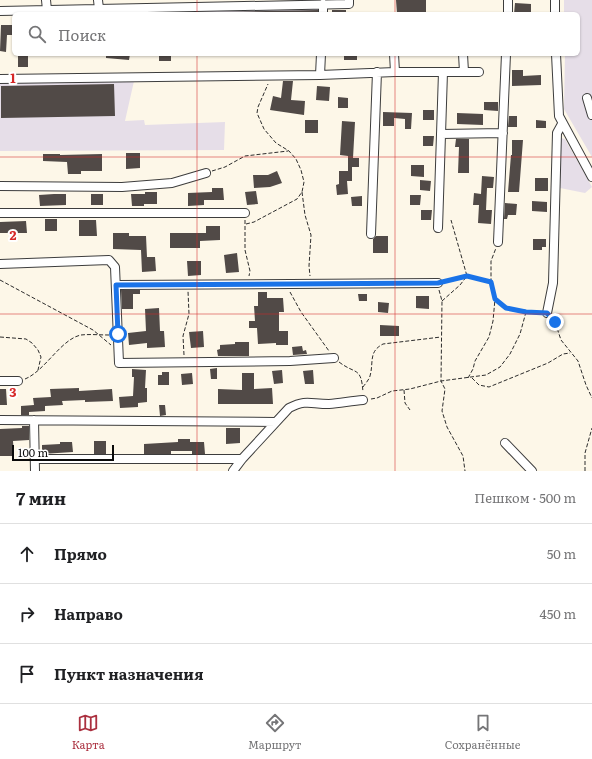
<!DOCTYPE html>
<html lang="ru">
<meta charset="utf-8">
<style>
:root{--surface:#fff;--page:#f2f2f2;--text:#202124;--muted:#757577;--line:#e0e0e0;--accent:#ab303f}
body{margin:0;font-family:Literata,serif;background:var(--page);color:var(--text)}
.scale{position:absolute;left:12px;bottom:10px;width:102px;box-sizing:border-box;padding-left:4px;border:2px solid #0a0a0a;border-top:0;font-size:11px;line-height:14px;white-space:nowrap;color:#0a0a0a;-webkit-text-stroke:3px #fff;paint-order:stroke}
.stop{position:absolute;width:12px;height:12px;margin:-9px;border:3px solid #1a73e8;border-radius:50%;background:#fff}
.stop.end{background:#1a73e8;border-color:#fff;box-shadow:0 1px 4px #0008}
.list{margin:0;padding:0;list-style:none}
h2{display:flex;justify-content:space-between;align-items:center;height:52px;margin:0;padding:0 16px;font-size:17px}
h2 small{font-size:13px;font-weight:400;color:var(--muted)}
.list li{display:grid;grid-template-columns:26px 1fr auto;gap:12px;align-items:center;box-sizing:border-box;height:60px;padding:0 16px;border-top:1px solid var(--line)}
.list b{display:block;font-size:15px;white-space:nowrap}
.list em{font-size:13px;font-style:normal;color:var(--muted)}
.icon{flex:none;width:22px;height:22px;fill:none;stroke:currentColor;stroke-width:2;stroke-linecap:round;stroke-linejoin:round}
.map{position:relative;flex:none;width:592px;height:471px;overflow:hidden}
.search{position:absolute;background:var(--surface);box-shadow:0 1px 3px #0004;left:12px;right:12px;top:12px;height:44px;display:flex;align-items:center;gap:10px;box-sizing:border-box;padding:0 14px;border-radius:6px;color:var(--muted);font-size:15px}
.sheet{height:232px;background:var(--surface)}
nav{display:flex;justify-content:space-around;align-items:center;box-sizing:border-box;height:56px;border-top:1px solid var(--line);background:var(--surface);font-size:11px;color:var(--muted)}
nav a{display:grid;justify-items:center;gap:2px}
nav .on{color:var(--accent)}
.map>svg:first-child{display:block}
.industrial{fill:#e6dee8}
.building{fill:#514a47}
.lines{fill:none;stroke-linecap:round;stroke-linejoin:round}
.minor-casing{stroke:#3d3d3d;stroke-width:10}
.path{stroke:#2c2c2c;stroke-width:1;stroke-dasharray:4 2;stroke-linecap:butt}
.minor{stroke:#fff;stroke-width:8}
.route{stroke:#1a73e8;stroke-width:5}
.grid{fill:none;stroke:#d62828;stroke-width:1;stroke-opacity:0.55}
.grid-label{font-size:13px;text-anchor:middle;font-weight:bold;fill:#d62828;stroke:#fff;stroke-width:4;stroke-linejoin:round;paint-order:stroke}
</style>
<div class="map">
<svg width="592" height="471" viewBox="0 0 592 471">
<rect width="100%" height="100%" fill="#fdf7e8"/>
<path class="industrial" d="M564,0H592V157L564,109L565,54H578V14H564Z
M319,8V14H179V12Z
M134,81L125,121L144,120L145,125L225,122L224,150L0,151V83Z
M561,138L565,139L592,187L585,193L560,188Z"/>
<path class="building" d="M396,0H426V12L397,14Z
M515,3L531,4V14H514Z
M318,10V14H217V12Z
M332,10H346V14H332Z
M1,25H12V35H7L6,52L0,51Z
M18,54H28V67H18Z
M106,54H130L129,60L106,58Z
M159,54H171V61H159Z
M344,54H357V60H344Z
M512,70H523V76L541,75V85L512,86Z
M283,81H293L291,100L305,101L304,115L270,110L273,96L281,98Z
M114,84L115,116L1,118V86Z
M317,86L330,87L329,101L316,100Z
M338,97L348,98V108H338Z
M484,102H498V111L484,110Z
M423,110H434V120H423Z
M383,112L412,113L411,129H405V119L394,118V126H383Z
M457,113L483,114V125L457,124Z
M509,116H517V127H508Z
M305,120H318V133H305Z
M536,120L546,121V128H536Z
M342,121L355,122L353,158H359V167H352V181H347L348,194L337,195L336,185L339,184V171H348V156L340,155Z
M423,136H434L433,146H423Z
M456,139H469V173H458L459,147H455Z
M512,140H523L519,192H508L511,155H512Z
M126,153H140V168L126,169Z
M43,154H60V155L102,154V171H81V174H68L67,162L43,161Z
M411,165H424V177L411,176Z
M277,171L282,183L270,187L254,188L253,175H268Z
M482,176L494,177L493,188H487L486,210H492L491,224L478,223L479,205H473L474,193L481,194Z
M535,178H548V191H535Z
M420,180L431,181L430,191L420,190Z
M212,188H223L224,200H204V205L188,206V193L212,192Z
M256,191L258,204L247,205L245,192Z
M145,192H157V204H144V206H132L131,194H145Z
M54,194H66V205L40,206L39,195Z
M91,194H103V205H91Z
M410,195H421L420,205H410Z
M362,196V206H352L351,197Z
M532,201L547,202V212L532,211Z
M505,203L517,204L516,215H508L507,219H504Z
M421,210H432L431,220H421Z
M45,219H57V231H45Z
M79,220H96L97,236H79Z
M26,221L27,233H0V222Z
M206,226H220V240L200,241V248H170V233H206Z
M113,233H129V236H146L147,257H155L156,271L142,272L141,250L113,249Z
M376,236H388V253H373V239Z
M533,239H546V247H542V250H533Z
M237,253L239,272L226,273L224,255Z
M187,261H201V275L188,276Z
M121,290H140V294H133V309H122Z
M258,292H267V298H283L284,312H279V331H288V345H276V343L258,344L257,328H249V321H255L254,306H258Z
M358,294H367V301H359Z
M416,296H429V309L416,308Z
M378,302L389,303L388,313L378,312Z
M159,308L160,331H164L165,347L147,348V343L129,345L128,333L146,331L145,309Z
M380,325L399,326V336H380Z
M203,331L204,347L191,348L189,332Z
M235,342H249V356H218L217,350L220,349V345L235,344Z
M302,346L303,351L306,350L307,354L293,355L292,347Z
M217,368V379H211L210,369Z
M132,369L146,370L145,388H147V402L138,403V407L120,408L119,397L133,396L134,377H132Z
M282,370L283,383L274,384L272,371Z
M313,370L314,384H305L303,371Z
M162,372H169V385H158V375H162Z
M192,373L193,384L182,385L181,374Z
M242,373H254V389L272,388L273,404H218V389L242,390Z
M79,388V391L112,389L113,401L85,402V400L62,401L63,405L45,406V411L29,412V415H21V406L34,405L33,398L51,397L50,389Z
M0,389H6L7,405H0Z
M159,405H165L166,415L160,416Z
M22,426H29V440L13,441L14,456H0V429L22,428Z
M226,428H240V443L226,444Z
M178,439H190V442H204L205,454H192V451H171V454H144V444L178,442Z
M94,441H106V454H94Z
M60,442H72L73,452L42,454V445L60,444Z"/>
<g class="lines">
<g class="minor-casing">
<path id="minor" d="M46,0L47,10
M98,0L99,9
M508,0V14
M555,0V14
M0,11L349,4V0
M323,14V4
M394,54L395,72
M463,54L464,72
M556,54L559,116L592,177
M320,75L321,54
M0,79L320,75L395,72H479
M587,98L592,115
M441,134L503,133
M0,186L122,187L172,183L206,173
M0,213H245
M438,228L443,72
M371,234L377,72
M498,242L506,54
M0,264L109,260L115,267L119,363L290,361L334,358
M117,285L438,283
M547,313L553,283L557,133L562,124
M0,381H18
M0,420L276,422
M34,420L35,471
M505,443L532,471
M35,459H242
M233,471L242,459L289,408C307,399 310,404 329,404C340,403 352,401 363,400"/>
</g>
<path class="path" d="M212,171L225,167L245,156L288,151
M302,192L305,215L311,235L309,266L310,276
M245,220V250L250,271L249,276
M246,224L254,222L297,199L302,192L304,182L301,170L296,159L289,151L276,143L264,129L257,113L258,107L268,84
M0,280L93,330L111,345
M446,281L467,276L491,282
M439,290L442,301L441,381L445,389L442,411L447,427L463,456L465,471
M290,292L301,312L329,351
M495,299L506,308L539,312
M442,301L460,285L467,276L451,220
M552,318L555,322L561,340L578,361L586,385L592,398
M0,337L26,339L32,343L38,350L41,357L38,370
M184,355L183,336L189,314L188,291
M339,362C356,375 361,366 363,392
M468,378L473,369L475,361L489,337L493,321L495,299L491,282V261L496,248
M472,378L479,385L489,387L548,363L563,354L570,353
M25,379C45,371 61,339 81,335C90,334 100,335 109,335
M363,387C365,384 369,380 370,376C374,362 368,352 383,344L441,337
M404,390L405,403L410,410
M371,399L377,398L392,391L410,389L441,381L486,375L500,367L510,354L520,334L526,312
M585,471V453L592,428"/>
<use href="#minor" class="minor"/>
</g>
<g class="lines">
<path class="route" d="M118,334L116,285L438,283L467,276L491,282L495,299L506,308L526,312L547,313L555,322"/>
</g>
<path class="grid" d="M197,0V14M395,0V14M197,54V471M395,54V471M0,157H592M0,314H592"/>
<g class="grid-label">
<text x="13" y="83">1</text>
<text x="13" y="240">2</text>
<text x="13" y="397">3</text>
</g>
</svg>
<div class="scale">100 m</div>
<div class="stop" style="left:118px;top:334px"></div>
<div class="stop end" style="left:555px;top:322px"></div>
<div class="search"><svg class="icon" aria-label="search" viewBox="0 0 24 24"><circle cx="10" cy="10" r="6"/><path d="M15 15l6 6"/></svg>Поиск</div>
</div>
<section class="sheet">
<h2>7 мин<small>Пешком · 500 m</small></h2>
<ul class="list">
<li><svg class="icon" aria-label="ahead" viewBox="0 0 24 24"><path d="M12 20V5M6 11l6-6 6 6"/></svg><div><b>Прямо</b></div><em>50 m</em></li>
<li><svg class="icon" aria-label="right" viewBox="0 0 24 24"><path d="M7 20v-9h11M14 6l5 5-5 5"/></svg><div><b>Направо</b></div><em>450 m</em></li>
<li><svg class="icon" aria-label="arrive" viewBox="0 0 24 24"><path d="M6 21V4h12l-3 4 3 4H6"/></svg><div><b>Пункт назначения</b></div></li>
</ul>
</section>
<nav>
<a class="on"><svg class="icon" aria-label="map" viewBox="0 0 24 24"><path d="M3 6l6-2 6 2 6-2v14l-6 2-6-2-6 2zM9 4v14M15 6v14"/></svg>Карта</a>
<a><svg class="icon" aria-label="directions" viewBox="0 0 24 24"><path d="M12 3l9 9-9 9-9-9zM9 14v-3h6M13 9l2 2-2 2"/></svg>Маршрут</a>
<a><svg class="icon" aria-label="saved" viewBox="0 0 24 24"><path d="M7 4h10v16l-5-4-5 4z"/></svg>Сохранённые</a>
</nav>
